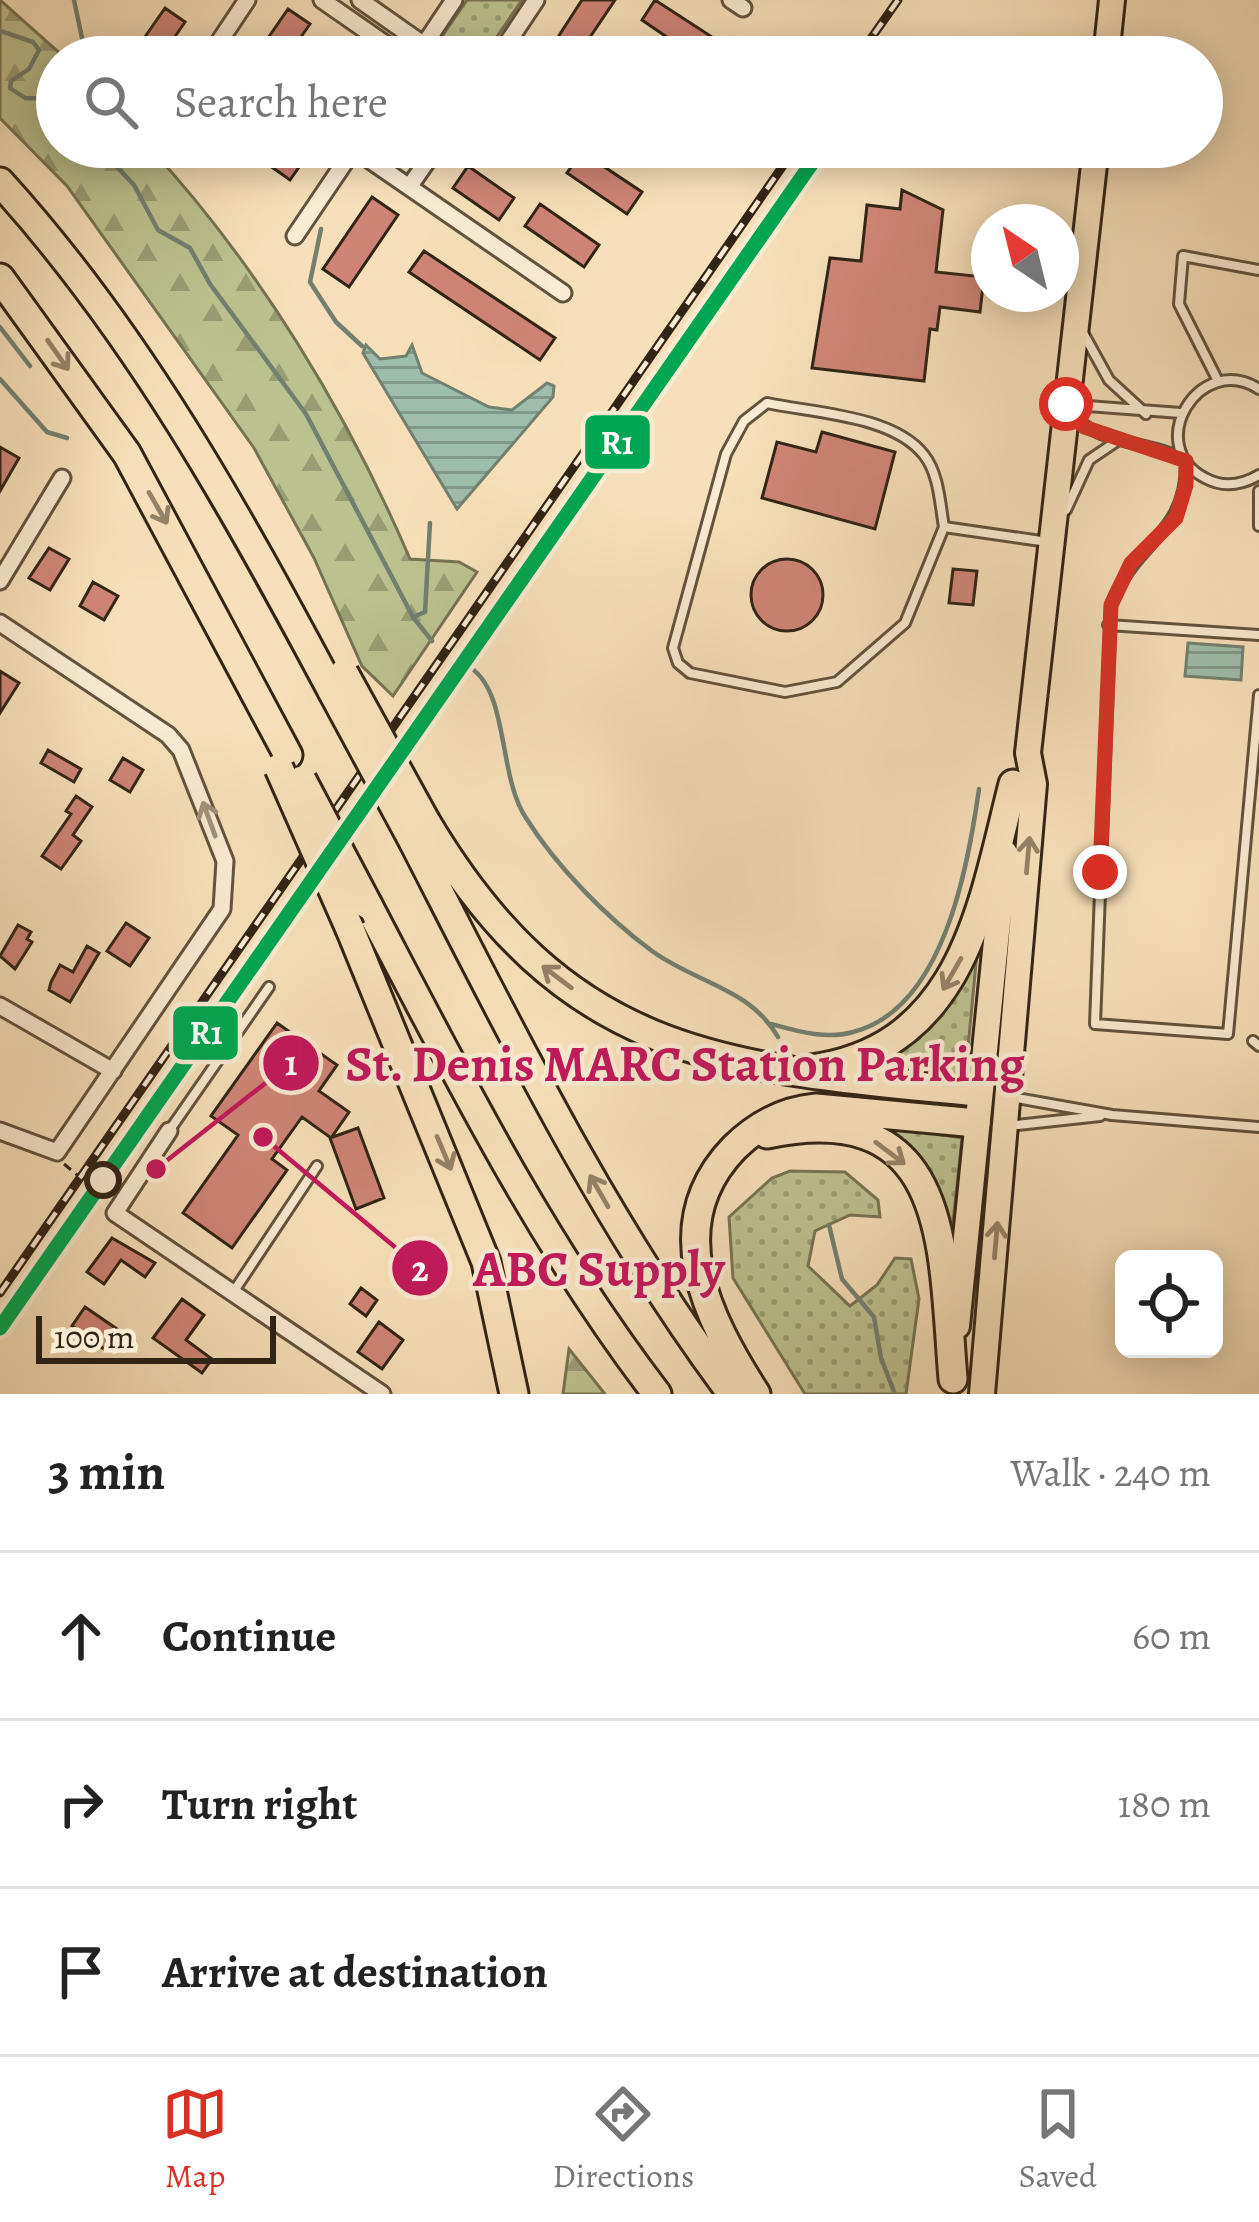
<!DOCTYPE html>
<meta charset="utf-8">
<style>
:root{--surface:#fff;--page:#f6f6f6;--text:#222;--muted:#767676;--line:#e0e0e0;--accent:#d93025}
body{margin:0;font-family:Alegreya,serif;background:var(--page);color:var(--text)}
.controls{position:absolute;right:36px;bottom:36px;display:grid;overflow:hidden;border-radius:18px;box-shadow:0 6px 30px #0003}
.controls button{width:108px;height:108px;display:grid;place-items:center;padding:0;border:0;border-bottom:3px solid var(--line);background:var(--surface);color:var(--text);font:60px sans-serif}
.compass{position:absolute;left:971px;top:204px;width:108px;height:108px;border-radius:50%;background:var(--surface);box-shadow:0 6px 30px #0003;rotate:325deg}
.scale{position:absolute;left:36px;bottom:30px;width:240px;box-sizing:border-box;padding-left:12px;border:6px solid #312414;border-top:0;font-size:33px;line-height:42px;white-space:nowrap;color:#312414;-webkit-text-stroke:9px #faebd2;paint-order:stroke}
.stop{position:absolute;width:36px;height:36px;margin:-27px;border:9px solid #d93025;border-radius:50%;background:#fff}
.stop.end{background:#d93025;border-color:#fff;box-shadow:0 3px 12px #0008}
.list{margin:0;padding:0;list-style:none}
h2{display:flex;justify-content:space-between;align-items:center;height:156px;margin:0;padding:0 48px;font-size:51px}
h2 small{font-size:39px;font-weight:400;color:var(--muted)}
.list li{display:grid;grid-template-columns:78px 1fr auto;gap:36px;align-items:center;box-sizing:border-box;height:168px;padding:0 48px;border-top:3px solid var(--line)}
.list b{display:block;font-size:45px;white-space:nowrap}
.list em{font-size:39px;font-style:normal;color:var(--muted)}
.icon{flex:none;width:66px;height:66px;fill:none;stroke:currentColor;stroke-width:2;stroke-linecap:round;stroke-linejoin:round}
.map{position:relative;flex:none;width:1259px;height:1394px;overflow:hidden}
.search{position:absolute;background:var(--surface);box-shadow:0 6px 30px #0003;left:36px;right:36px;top:36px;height:132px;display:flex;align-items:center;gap:30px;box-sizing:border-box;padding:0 42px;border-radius:66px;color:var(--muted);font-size:45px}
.sheet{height:660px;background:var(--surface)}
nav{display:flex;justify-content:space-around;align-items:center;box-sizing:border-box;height:168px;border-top:3px solid var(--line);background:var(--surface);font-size:33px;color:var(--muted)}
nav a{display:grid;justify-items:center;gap:6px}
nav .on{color:var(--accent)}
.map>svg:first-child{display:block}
.grass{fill:url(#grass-dots);stroke:#767352;stroke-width:3}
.forest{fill:url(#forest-firs);stroke:#767352;stroke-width:3}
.water{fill:url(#water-rules);stroke:#72806f;stroke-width:3}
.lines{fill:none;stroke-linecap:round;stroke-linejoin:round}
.stream{stroke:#72806f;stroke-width:4.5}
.building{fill:#cf8576;stroke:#312414;stroke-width:3}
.service-casing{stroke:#62533d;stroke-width:14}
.minor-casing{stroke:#62533d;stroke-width:21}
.primary-casing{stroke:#312414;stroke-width:30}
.motorway-casing{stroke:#312414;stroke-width:33}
.path{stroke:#312414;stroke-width:3;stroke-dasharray:9 6;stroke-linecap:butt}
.service{stroke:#faebd2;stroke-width:8}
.minor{stroke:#faebd2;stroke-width:15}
.primary{stroke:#f7e0b9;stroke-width:24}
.motorway{stroke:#f7e0b9;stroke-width:27}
.rail-casing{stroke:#312414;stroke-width:9}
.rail{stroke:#faebd2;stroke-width:4.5;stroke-dasharray:14;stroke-linecap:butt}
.motorway-bridge-casing{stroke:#312414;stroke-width:33;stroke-linecap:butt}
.motorway-bridge{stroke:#f7e0b9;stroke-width:27}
.rail-1-casing{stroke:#faebd2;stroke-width:24}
.rail-1{stroke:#00a651;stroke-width:15}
.oneway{stroke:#948266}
.oneway2{stroke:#a0917c}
.route{stroke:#d93025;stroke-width:15}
.stop-dot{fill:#faebd2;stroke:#312414;stroke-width:6}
.leader{fill:none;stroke:#c2185b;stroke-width:4.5}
.callout-dot{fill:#c2185b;stroke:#faebd2;stroke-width:4.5}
.mark-label{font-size:36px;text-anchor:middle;font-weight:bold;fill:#fff}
.callout-label{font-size:51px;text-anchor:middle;font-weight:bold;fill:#c2185b;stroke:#faebd2;stroke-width:9;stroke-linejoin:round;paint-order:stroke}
.line-badge{stroke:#faebd2;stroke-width:4.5}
.badge-label{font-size:33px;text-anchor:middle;font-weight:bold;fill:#fff}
</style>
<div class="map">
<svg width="1259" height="1394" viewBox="0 0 1259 1394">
<defs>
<pattern id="grass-dots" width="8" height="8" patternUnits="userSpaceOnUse" patternTransform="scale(3)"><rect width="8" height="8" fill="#bcc28f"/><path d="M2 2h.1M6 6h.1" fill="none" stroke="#999d74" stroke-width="1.8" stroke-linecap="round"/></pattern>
<pattern id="forest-firs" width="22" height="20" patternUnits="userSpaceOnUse" patternTransform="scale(3)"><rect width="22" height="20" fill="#bcc28f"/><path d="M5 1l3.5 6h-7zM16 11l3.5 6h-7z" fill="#999d74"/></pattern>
<pattern id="water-rules" width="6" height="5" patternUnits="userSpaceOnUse" patternTransform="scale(3)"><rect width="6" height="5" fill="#9ebdab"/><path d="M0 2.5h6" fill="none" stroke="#81998a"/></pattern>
</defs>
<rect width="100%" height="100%" fill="#f7e0b9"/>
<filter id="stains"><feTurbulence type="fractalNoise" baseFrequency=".00167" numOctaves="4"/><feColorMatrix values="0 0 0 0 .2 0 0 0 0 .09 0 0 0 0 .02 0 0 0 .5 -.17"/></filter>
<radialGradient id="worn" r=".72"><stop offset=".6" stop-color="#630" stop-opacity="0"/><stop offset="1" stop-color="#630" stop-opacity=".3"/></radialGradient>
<path class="grass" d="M467,0H522L483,57H428Z
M977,953L965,1079L852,1068Z
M889,1126L962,1138L951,1241L875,1127Z
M790,1171L845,1172L878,1200L880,1217L850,1215L815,1231L808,1266L850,1306L877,1285L895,1258L911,1259L919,1299L906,1394H805L733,1278L729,1217L772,1178Z"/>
<path class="forest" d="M0,0L64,57H57V147H149C258,265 347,412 410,559L459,562L477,572L393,696L362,666L314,558L254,448L67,186L0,118Z
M569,1349L605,1394H563Z"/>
<path class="water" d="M366,345L380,359L406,356L412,345L422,373L489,407L512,410L547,383L554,386L553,397L457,509L363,353Z
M1188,643L1243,647L1241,680L1185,676Z"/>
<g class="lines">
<path class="stream" d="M74,0L82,38L95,57
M0,31L33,42L39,50L29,69L11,81L10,88L25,98L57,99
M98,147L134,185L158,230L190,248L210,284L306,414L413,617L432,641
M321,229L310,282L336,322L362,346
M0,327L30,366
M0,379L47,432L67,438
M413,617L425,612L430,523
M471,668C509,694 498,776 526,818C556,866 607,918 652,951C696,983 750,988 778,1037
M771,1024C797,1031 825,1040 853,1032C944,1009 968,866 979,789
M829,1225L842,1279L874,1317L881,1358L895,1394"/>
</g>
<path class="building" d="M582,0H615L580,52L558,37Z
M655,0L729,48L722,57H696L642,20Z
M165,8L185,22L161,57H131Z
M288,9L310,24L287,57H255Z
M281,147H313L290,180L269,165Z
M519,147H554L543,163Z
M582,152L642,192L627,214L567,173Z
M468,166L514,198L499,220L453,188Z
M902,190L943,210L936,272L984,277L980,312L940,307L937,330L930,329L924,381L812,368L830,258L861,261L867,205L900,209Z
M372,197L398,215L349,287L323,269Z
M540,204L599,245L584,267L525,226Z
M424,251L555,338L540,360L409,272Z
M822,432L895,452L875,529L762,498L777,442L816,452Z
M0,447L19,458L0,491Z
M49,548L69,559L50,590L29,578Z
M751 595a36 36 0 1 1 72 0a36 36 0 1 1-72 0Z
M953,569L977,571L973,605L949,603Z
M93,582L118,596L104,620L80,606Z
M0,671L19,683L0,713Z
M48,750L81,769L74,782L41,763Z
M123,758L143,770L130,792L110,780Z
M76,796L92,807L73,835L81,841L61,869L42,856L71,814L66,811Z
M126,923L149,938L130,966L107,951Z
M18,925L31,932L27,939L32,942L15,969L0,956Z
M87,946L99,953L70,1002L49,990L51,982L60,965L73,972Z
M277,1023L337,1065L319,1091L349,1112L331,1138L302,1117L272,1159L287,1170L232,1248L183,1213L238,1135L211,1116Z
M358,1128L384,1198L356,1209L330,1138Z
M112,1238L155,1263L145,1277L121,1260L104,1284L87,1272Z
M361,1288L377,1300L366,1316L350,1304Z
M182,1299L204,1315L186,1340L212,1359L202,1373L153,1338Z
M85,1307L117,1329L104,1349L72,1326Z
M379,1322L403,1340L382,1369L358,1352Z"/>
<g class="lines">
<g class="service-casing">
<path id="service" d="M1082,331L1109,380L1146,414
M1218,381L1179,304L1183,256L1259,270
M1259,389C1199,351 1143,446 1205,478C1223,488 1242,485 1259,475
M1074,405L1181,413
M1074,415C1098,446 1152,440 1186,461C1187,536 1135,540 1111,605L1095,1024L1228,1034L1259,695
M1259,491V526
M1066,510L1089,460L1120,439
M944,527C940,504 939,474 924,455C893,415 813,413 767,403L744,421L726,454L673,648L678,663L690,673L785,692L837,682L905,623L944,527L1048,542
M1108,625L1259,635
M1253,1041L1259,1046
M1011,1097L1112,1115L1259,1127
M1008,1126L1100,1116
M169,1131L269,987
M234,1291L317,1166"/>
</g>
<g class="minor-casing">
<path id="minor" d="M322,0L404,57
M360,0L424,45
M731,0L743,8
M209,57L247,0
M416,57L454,0
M498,57L536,0
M354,149L563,293
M409,187L437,147
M295,236L355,147
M0,581L62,478
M0,623L168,735L181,750L225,861L222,909L57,1152L0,1131
M0,1006L113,1071
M169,1131L115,1213L382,1394"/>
</g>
<g class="primary-casing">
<path id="primary" d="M1106,57L1112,0
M957,1326L1005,853
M982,1394L1034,784L1028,753L1096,147"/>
</g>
<g class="motorway-casing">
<path id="motorway" d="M0,182C138,334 236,511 332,691
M0,278L127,454L288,755
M426,822C568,1061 727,1068 978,1092
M413,841C510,1030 604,1223 732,1394
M368,905C456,1073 541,1243 657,1394
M350,929L486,1262L514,1394
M811,1069C963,1048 982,906 1013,784
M767,1134C952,1096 942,1249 953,1379
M756,1394C707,1318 660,1225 734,1148C757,1125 784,1111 816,1108L976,1123"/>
</g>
<path class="path" d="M64,1164L100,1194"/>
<use href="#service" class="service"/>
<use href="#minor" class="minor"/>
<use href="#primary" class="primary"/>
<use href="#motorway" class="motorway"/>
<g class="rail-casing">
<path id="rail" d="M858,57L898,0
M0,1293L796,147"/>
</g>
<use href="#rail" class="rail"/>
<g class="motorway-bridge-casing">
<path id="motorway-bridge" d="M344,673L426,822
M332,691L413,841
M279,768L350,929
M302,780L368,905"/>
</g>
<use href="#motorway-bridge" class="motorway-bridge"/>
<g class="rail-1-casing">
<path id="rail-1" d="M0,1328L823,147"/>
</g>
<use href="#rail-1" class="rail-1"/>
</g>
<defs><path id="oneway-shaft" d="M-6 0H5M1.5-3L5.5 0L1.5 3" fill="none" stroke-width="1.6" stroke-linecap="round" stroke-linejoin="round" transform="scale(3)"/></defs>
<g class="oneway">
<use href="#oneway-shaft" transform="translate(58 355) rotate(55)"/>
<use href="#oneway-shaft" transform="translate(158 508) rotate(60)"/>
<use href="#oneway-shaft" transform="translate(1028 855) rotate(-85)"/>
<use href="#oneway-shaft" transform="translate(952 974) rotate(120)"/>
<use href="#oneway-shaft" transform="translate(557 977) rotate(-143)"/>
<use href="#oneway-shaft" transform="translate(444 1153) rotate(67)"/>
<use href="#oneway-shaft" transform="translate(890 1153) rotate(37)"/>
<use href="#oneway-shaft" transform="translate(599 1191) rotate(-120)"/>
<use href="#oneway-shaft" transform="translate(996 1240) rotate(-85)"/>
</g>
<use class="oneway2" href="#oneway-shaft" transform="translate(209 819) rotate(-110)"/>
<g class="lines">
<path class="route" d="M1066,404L1084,427L1186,461V485L1176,518L1131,563L1111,605L1100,872"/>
</g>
<circle class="stop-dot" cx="103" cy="1180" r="16"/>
<path class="leader" d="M156 1169L291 1063M263 1137L420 1268"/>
<g class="callout-dot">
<circle cx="156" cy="1169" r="12"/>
<circle cx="263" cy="1137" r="12"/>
<circle cx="291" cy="1063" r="30"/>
<circle cx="420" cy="1268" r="30"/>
</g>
<g class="mark-label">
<text x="291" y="1075">1</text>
<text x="420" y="1281">2</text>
</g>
<g class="callout-label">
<text x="685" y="1081">St. Denis MARC Station Parking</text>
<text x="599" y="1286">ABC Supply</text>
</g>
<g class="line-badge">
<rect x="583" y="413" width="69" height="58" rx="12" fill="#00a651"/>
<rect x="171" y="1004" width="69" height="58" rx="12" fill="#00a651"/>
</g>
<g class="badge-label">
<text x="617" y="454">R1</text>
<text x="206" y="1044">R1</text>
</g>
<rect width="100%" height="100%" filter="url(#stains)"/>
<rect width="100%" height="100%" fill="url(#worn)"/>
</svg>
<div class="controls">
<button><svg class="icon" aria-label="locate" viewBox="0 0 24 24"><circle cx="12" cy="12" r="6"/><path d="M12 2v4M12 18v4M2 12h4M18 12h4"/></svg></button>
</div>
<svg class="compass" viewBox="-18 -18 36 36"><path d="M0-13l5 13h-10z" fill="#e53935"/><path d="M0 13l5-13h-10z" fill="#767676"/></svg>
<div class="scale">100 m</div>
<div class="stop" style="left:1066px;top:404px"></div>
<div class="stop end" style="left:1100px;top:872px"></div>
<div class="search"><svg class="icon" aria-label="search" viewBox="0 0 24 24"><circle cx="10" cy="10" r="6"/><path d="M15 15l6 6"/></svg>Search here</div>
</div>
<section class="sheet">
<h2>3 min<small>Walk · 240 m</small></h2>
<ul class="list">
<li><svg class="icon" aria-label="ahead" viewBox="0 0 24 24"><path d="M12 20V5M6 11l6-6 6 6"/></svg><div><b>Continue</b></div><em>60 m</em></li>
<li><svg class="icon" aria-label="right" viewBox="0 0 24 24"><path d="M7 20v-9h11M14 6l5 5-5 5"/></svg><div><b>Turn right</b></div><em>180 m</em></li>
<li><svg class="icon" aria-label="arrive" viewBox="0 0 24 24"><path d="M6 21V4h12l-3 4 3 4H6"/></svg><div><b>Arrive at destination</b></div></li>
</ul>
</section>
<nav>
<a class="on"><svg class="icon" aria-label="map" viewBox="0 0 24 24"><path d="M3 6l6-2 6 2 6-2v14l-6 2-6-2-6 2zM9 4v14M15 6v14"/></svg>Map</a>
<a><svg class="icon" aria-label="directions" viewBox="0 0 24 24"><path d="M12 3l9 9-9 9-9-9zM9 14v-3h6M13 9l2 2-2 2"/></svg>Directions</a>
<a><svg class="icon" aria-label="saved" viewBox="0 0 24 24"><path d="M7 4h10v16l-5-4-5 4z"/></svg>Saved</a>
</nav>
